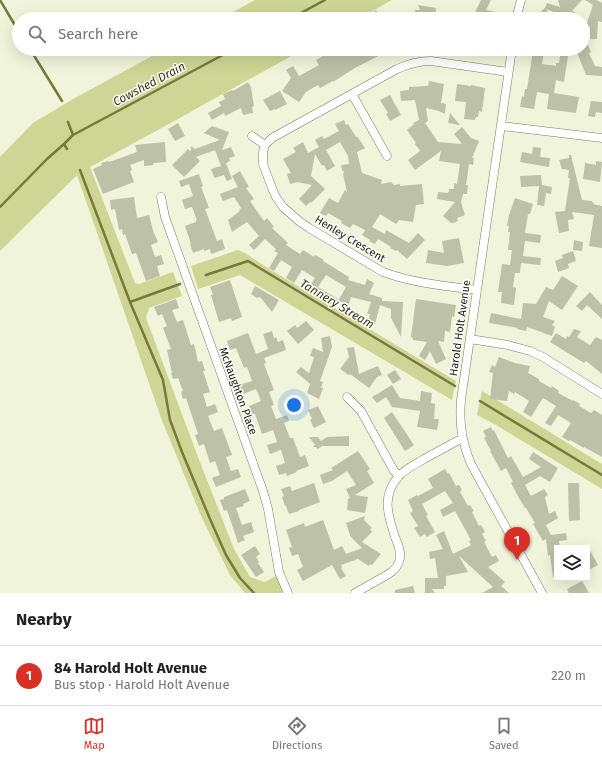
<!DOCTYPE html>
<meta charset="utf-8">
<style>
:root{--surface:#fff;--page:#f2f2f2;--text:#222;--muted:#767676;--line:#e0e0e0;--accent:#d93025}
body{margin:0;font-family:"Fira Sans",sans-serif;background:var(--page);color:var(--text)}
.controls{position:absolute;right:12px;bottom:12px;display:grid;overflow:hidden;border-radius:0px;box-shadow:0 4px 16px #0002}
.controls button{width:36px;height:36px;display:grid;place-items:center;padding:0;border:0;border-bottom:1px solid var(--line);background:var(--surface);color:var(--text);font:20px sans-serif}
.you{position:absolute;left:294px;top:405px;width:14px;height:14px;margin:-10px;border:3px solid #fff;border-radius:50%;background:#1a73e8;box-shadow:0 0 0 6px #1a73e833}
.badge{display:grid;place-items:center;width:26px;height:26px;border-radius:50%;background:var(--accent);color:#fff;font-size:13px;font-weight:700}
.pin{position:absolute;translate:-50% -33px;filter:drop-shadow(0 1px 2px #0008)}
.pin::after{content:'';position:absolute;top:21px;width:14px;height:12px;background:inherit;clip-path:polygon(0 0,100% 0,50% 100%)}
.list{margin:0;padding:0;list-style:none}
h2{display:flex;justify-content:space-between;align-items:center;height:52px;margin:0;padding:0 16px;font-size:17px}
h2 small{font-size:13px;font-weight:400;color:var(--muted)}
.list li{display:grid;grid-template-columns:26px 1fr auto;gap:12px;align-items:center;box-sizing:border-box;height:60px;padding:0 16px;border-top:1px solid var(--line)}
.list b{display:block;font-size:15px;white-space:nowrap}
.list p{margin:0;font-size:13px;white-space:nowrap;color:var(--muted)}
.list em{font-size:13px;font-style:normal;color:var(--muted)}
.icon{flex:none;width:22px;height:22px;fill:none;stroke:currentColor;stroke-width:2;stroke-linecap:round;stroke-linejoin:round}
.map{position:relative;flex:none;width:602px;height:593px;overflow:hidden}
.search{position:absolute;background:var(--surface);box-shadow:0 4px 16px #0002;left:12px;right:12px;top:12px;height:44px;display:flex;align-items:center;gap:10px;box-sizing:border-box;padding:0 14px;border-radius:22px;color:var(--muted);font-size:15px}
.sheet{height:112px;background:var(--surface)}
nav{display:flex;justify-content:space-around;align-items:center;box-sizing:border-box;height:56px;border-top:1px solid var(--line);background:var(--surface);font-size:11px;color:var(--muted)}
nav a{display:grid;justify-items:center;gap:2px}
nav .on{color:var(--accent)}
.map>svg:first-child{display:block}
.green{fill:#ced695}
.lines{fill:none;stroke-linecap:round;stroke-linejoin:round}
.stream{stroke:#747a3b;stroke-width:2.5}
.building{fill:#bdc1a7}
.minor-casing{stroke:#797d65;stroke-width:9}
.minor{stroke:#fff;stroke-width:8}
.labels{text-anchor:middle;dominant-baseline:central;stroke-width:3;stroke-linejoin:round;paint-order:stroke}
.street-label{font-size:11px;fill:#181a10;stroke:#fefffa}
.water-label{font-size:12px;font-style:italic;fill:#353813;stroke:#fefffa}
</style>
<div class="map">
<svg width="602" height="593" viewBox="0 0 602 593">
<rect width="100%" height="100%" fill="#f0f4da"/>
<path class="green" d="M255,0H392L358,19H220Z
M165,49H304L192,111L189,113L90,167L135,283L139,284L173,272L182,296L149,308L146,318L198,457L234,549L250,577L265,582L277,575L283,593H245L230,575L201,516L161,418L77,175L0,251V157L33,123L75,98Z
M238,250L245,253L271,270L456,381L452,400L240,275L198,289L191,266Z
M482,391L602,464V489L496,425L477,415Z"/>
<g class="lines">
<path class="stream" d="M0,0L19,32
M290,19L325,0
M30,49L62,101
M68,122L73,135
M64,144L67,149
M80,170L130,302L163,380L170,420L182,452L210,519L226,555L240,578L254,593
M0,207L47,159L64,144L73,135L234,49
M206,275L248,261L455,386
M130,302L180,284
M480,401L602,475"/>
</g>
<path class="building" d="M481,0H491L486,10L496,12L495,19H475L476,10Z
M558,0H582L572,11L575,12L573,19L546,9L552,19H541L538,14L545,8L547,3L560,7Z
M585,0H597L602,3V22L598,21L597,39H590V27L586,26L593,5Z
M418,5L436,8L435,19H415V10H420Z
M376,10L381,19H373L370,14Z
M588,45L591,52L589,53L595,66L602,67V76L586,75L576,50L579,49H583V47Z
M330,49H392L355,68L333,82V81L320,88L318,85L306,92L299,102L282,91L291,78L286,70L293,66L299,76L319,65L316,60L332,51Z
M561,49H569L564,82L556,80L554,93L579,97L576,113L547,109L549,94L537,92L534,109L520,107L522,96L524,97L525,89H527L533,50L544,52L542,64L556,66V63H559Z
M429,81L444,84L441,103L446,104L445,114L439,111L426,108L428,121L425,123L438,142L462,144L454,134L462,127L471,138L479,141L472,158H474L473,165L469,164L466,185H468L467,194H463L461,202L465,215L457,218L458,221L453,223H451L443,216L455,202L437,199L438,192L448,193V192H449V189H454V183L457,184L460,164L439,161L441,151L415,170L408,160L420,151L415,144L416,143L407,130L414,124L413,123L419,120L415,100L401,101L400,91L409,90V87L428,86Z
M248,82L251,87L254,106L252,107L253,113L243,115L241,108L225,116L224,113L212,120L208,113L221,106L219,102L225,99L223,94L232,90L233,91Z
M457,84L471,86V85L485,88L482,112L479,111L478,117H476L475,120L464,119L466,102L455,101Z
M280,91L287,104L275,110V109L270,111L263,100Z
M390,95L401,115L390,121L386,114L388,113L380,100Z
M591,101L602,102V113L596,112L595,117L588,116Z
M450,113L460,125L448,123Z
M344,120L346,125L348,124L356,137L357,136L365,148L357,152L362,173L382,180L381,184L391,182L394,185L400,184V186L422,184L424,204L416,205L413,222L399,220L396,224L380,214L379,216L372,227L385,234L386,230L409,243L418,233L425,240L407,259L397,250L396,251L390,248L391,247L378,239L375,244L369,241L370,240L362,235L365,230L353,224L350,228L341,223L342,221L328,213L326,216L320,213L329,198L338,203L345,190L347,192L343,174L344,172L342,170L341,165L349,164L348,156L340,142L326,150L335,166L327,171L324,165L322,166L315,154L311,176L325,189L311,203L310,202L306,206L299,199L312,185L297,182L290,184L287,174L291,173L283,159L296,152L293,148L303,142L308,153L319,147L315,140L322,136L324,139L339,131L335,124Z
M178,123L185,136L175,141L168,129Z
M212,126L229,132L222,150L231,147L235,156L229,158L230,161L226,163L232,179L227,181L224,175L215,178L214,177L211,169L221,166L215,150L196,157L200,161L184,177L172,165L188,149L190,151L191,150V146L195,149L220,140L204,133Z
M165,142L166,162L153,163L154,165L144,166V160L130,165L132,170L130,171L134,182L103,194L93,169L102,165L101,163L108,161L109,162L137,152L135,145Z
M533,147L541,148L540,157L550,158L549,167L520,162L522,152L532,154Z
M569,155H571L582,200L592,201V202L594,203L593,204L602,206V248L589,246L594,215L572,212L574,219L568,220L569,231L559,233L555,212L565,211L570,178H568L569,170L562,169L559,160L569,158Z
M596,161L602,162L600,182L583,179L585,163L596,165Z
M240,171L249,187L246,188L254,199L250,201L264,221L267,218L274,227L272,228L288,243L286,245L300,254L303,250L314,257L315,255L324,260L323,261L349,277L348,280L365,285L367,279L374,283L369,294L382,298V301L403,302L401,337L391,318V309L380,305L375,324L368,322L370,314H367L371,302L351,297L349,304L338,301L346,287L326,275L318,287L338,299L334,306L307,290L315,278L302,270L294,283L286,278L292,267L281,260L274,271L269,268L278,253L274,251L276,249L265,239L254,250L249,245L259,236L247,222L232,232L228,220L240,211L239,210L241,208L234,197L223,201L220,194L238,187L232,176Z
M199,174L203,186L201,187L209,208L205,209L217,241L222,239L225,249L211,254L210,249L204,251V249L193,253L190,244H191L185,226L196,222V220H197L192,207L185,209L182,200L193,196L189,184L181,187L179,181Z
M541,175L542,185L552,187L551,194L546,193L544,206L537,205L539,186L521,187L520,176Z
M134,197L137,218L149,215L154,234V233L158,242L151,245L155,257L161,255L164,264L157,266L160,276L146,281L136,253L132,254L125,234L123,235L122,229L119,230L115,209L111,210L110,200Z
M515,198L533,204L530,214H528L525,233L541,235L540,243L525,241L523,256L541,258L540,265L521,263L520,273H515L513,287L516,288L514,305L501,303L502,292H498L502,264L510,265L512,250H508L510,232H508L509,226H507L509,215Z
M459,238L464,263L447,266L426,263L428,250L444,253L442,241Z
M574,240L583,242L582,251L573,250Z
M573,251L576,261L568,264L569,268L558,272L555,261L563,258L562,255Z
M562,276L578,286L562,310L549,301L543,317L555,321L552,325L555,327L552,336L527,327L526,331L517,329L518,328L489,323L491,313L521,319L523,303L536,304L546,287L553,290Z
M230,280L242,317L232,321L231,318L219,322L211,295H213L210,287Z
M255,286L279,300L272,312L260,297L257,298L251,294Z
M590,292L602,305V319L587,305L582,311L576,306Z
M176,299L179,308L172,310L177,322L183,320L191,345L194,344L198,362L202,361L205,371H203L210,392L203,394L207,407L215,404L218,412L208,416L214,431L222,428L232,455L226,457L231,471L238,469L241,477L216,487L212,478L220,475L215,461L210,463L204,444L199,446L195,435L198,434L186,398L183,399L181,392L183,391L178,378L173,379L171,373H172L167,350L171,349L163,328L167,326L162,314L158,316L154,307Z
M416,299L456,305L454,317L452,316L450,332L445,331L444,342L438,341L446,359L436,364L430,351L425,360L419,356L427,342L413,340V338L411,337Z
M306,321L314,330L298,344L287,331L295,325L297,328Z
M574,329L581,331L577,337L590,345L596,337L602,340V374L586,361L584,363L550,342L556,333L566,339L567,336L569,337Z
M272,331L274,338L276,337L278,342L283,340L286,350L264,358L266,363L264,364L274,390L269,392L274,405L271,406L276,419L287,415L289,421L284,423L290,438H293L300,457L305,455L309,466L296,471L297,472L287,476L286,473L279,475L276,466L285,463L281,450L270,454L267,445L277,442L273,430L262,434L255,414H252L249,406L261,401L256,389L243,394L239,385L252,381L247,367L244,368L236,348L230,350L227,341L248,333L256,354L268,349L263,334Z
M330,336L332,347L320,381L323,382L321,388H323L319,399L307,393L310,384L296,372L301,367L309,373L314,357L310,356L313,348L323,352L321,338Z
M354,347L359,374L378,366L382,375L377,377L369,388L350,374L349,375L340,369L349,357L347,348Z
M499,357L515,363L530,366L528,373L539,379V381L551,388L552,386L559,391L558,393L573,401V400L580,404L579,406L591,413L594,410L602,415V457L584,447V448L570,440L569,441L562,437L571,423L558,415L551,426L545,423L556,406L543,398L531,417L523,412L529,401L515,392L514,394L509,391L507,401L490,399L493,373L489,372L492,365L495,367Z
M395,370L401,379L393,384L387,375Z
M392,385L400,398L420,401L421,391L432,393L431,403L435,404L434,419H439L437,430L417,427L420,411L392,407L386,397L377,403L372,397Z
M318,406L326,422L314,428L310,420L312,419L308,410Z
M392,412L414,445L405,451L384,418Z
M491,427L493,431L494,430L508,458L511,456L523,477L541,467L529,459L533,452L558,468L550,482L540,476L525,485L531,496L544,489L548,495L545,497L549,514L555,511L558,518L546,525L551,535L566,533L567,540L559,541L560,548H557V576L553,577L550,555L548,556L546,539L543,541L533,524L535,523L526,508H525L519,498L511,483L513,482L506,468L501,471L490,451H491L484,438L486,437L483,431Z
M349,436V446H322L318,449L316,447H313L315,445L309,437H318L321,441L327,437Z
M358,451L370,469L367,471L374,483L355,495L368,497L365,513L347,510L348,499L350,498L346,489L356,485L347,471L332,481L323,484L320,475L333,470L331,468Z
M445,469L448,474L449,473L456,486L459,485L462,490L460,492L468,506L470,505L474,511L472,512L479,526L481,525L485,532L482,534L486,541L484,542L492,557L496,555L499,561L488,567L505,582L501,586L509,593H482L493,587L459,556L468,572L446,576V586H444V589H432L435,593H425V578H438L435,558L430,559L429,552L443,549L436,535L444,531L453,554L471,545L469,541L471,540L455,511L443,517L440,510L453,503L445,491L422,504L428,515L426,516L435,532L427,537L425,534L420,537L414,528L418,526L410,513L413,511L408,500L417,495L418,496L433,488L428,479Z
M314,483L320,502L299,510V511L289,514L286,506H285L282,497L284,496L281,489L290,486L292,491Z
M568,483H579L580,520L569,521Z
M245,489L250,501L243,504L244,506L236,508L242,525L251,522L254,532L243,536L245,540L238,543L227,510L224,511L220,500L224,499V497Z
M365,516L364,520L372,528L370,529L372,532L362,542L381,554L372,565L370,564L369,566L358,559L341,565L342,568H341L346,576L340,579L332,565L303,581L297,570L303,567L298,554L292,556L289,548L292,547L286,530L304,523L305,527L323,520L334,550L342,546L346,554L362,548L350,536V535L346,523Z
M587,545L598,565L587,571Z
M255,546L260,554L256,557L259,562L258,563L264,572L256,577L241,555Z
M582,581L589,593H569L567,589Z
M413,586L415,593H395V590Z"/>
<g class="lines">
<g class="minor-casing">
<path id="minor" d="M516,19L521,0
M512,49L461,400C459,424 462,442 471,464L542,593
M352,94L387,156
M501,126L602,138
M252,136L265,145
M161,197L165,217L263,491L268,509L279,572L288,593
M477,290C445,286 413,283 383,272L309,228L299,221L283,207L276,197L272,188L263,164V152L265,145L272,138L397,69C408,64 418,61 431,61L508,72
M470,339L508,345L530,351L543,357L602,394
M347,397L361,411L394,471L399,476
M355,593L387,575C394,571 399,566 400,558C401,551 398,544 395,537C388,515 381,496 399,476C405,469 416,464 424,459C435,453 446,447 457,441L463,439"/>
</g>
<use href="#minor" class="minor"/>
</g>
<g class="labels">
<g class="street-label">
<text transform="translate(350 239) rotate(31)">Henley Crescent</text>
<text transform="translate(460 328) rotate(-82)">Harold Holt Avenue</text>
<text transform="translate(238 391) rotate(70)">McNaughton Place</text>
</g>
<g class="water-label">
<text transform="translate(149 84) rotate(-28)">Cowshed Drain</text>
<text transform="translate(337 304) rotate(31)">Tannery Stream</text>
</g>
</g>
</svg>
<div class="controls">
<button><svg class="icon" aria-label="layers" viewBox="0 0 24 24"><path d="M12 4l9 5-9 5-9-5zM3 14l9 5 9-5"/></svg></button>
</div>
<div class="you"></div>
<div class="pin badge" style="left:517px;top:560px">1</div>
<div class="search"><svg class="icon" aria-label="search" viewBox="0 0 24 24"><circle cx="10" cy="10" r="6"/><path d="M15 15l6 6"/></svg>Search here</div>
</div>
<section class="sheet">
<h2>Nearby<small></small></h2>
<ul class="list">
<li><span class="badge">1</span><div><b>84 Harold Holt Avenue</b><p>Bus stop · Harold Holt Avenue</p></div><em>220 m</em></li>
</ul>
</section>
<nav>
<a class="on"><svg class="icon" aria-label="map" viewBox="0 0 24 24"><path d="M3 6l6-2 6 2 6-2v14l-6 2-6-2-6 2zM9 4v14M15 6v14"/></svg>Map</a>
<a><svg class="icon" aria-label="directions" viewBox="0 0 24 24"><path d="M12 3l9 9-9 9-9-9zM9 14v-3h6M13 9l2 2-2 2"/></svg>Directions</a>
<a><svg class="icon" aria-label="saved" viewBox="0 0 24 24"><path d="M7 4h10v16l-5-4-5 4z"/></svg>Saved</a>
</nav>
